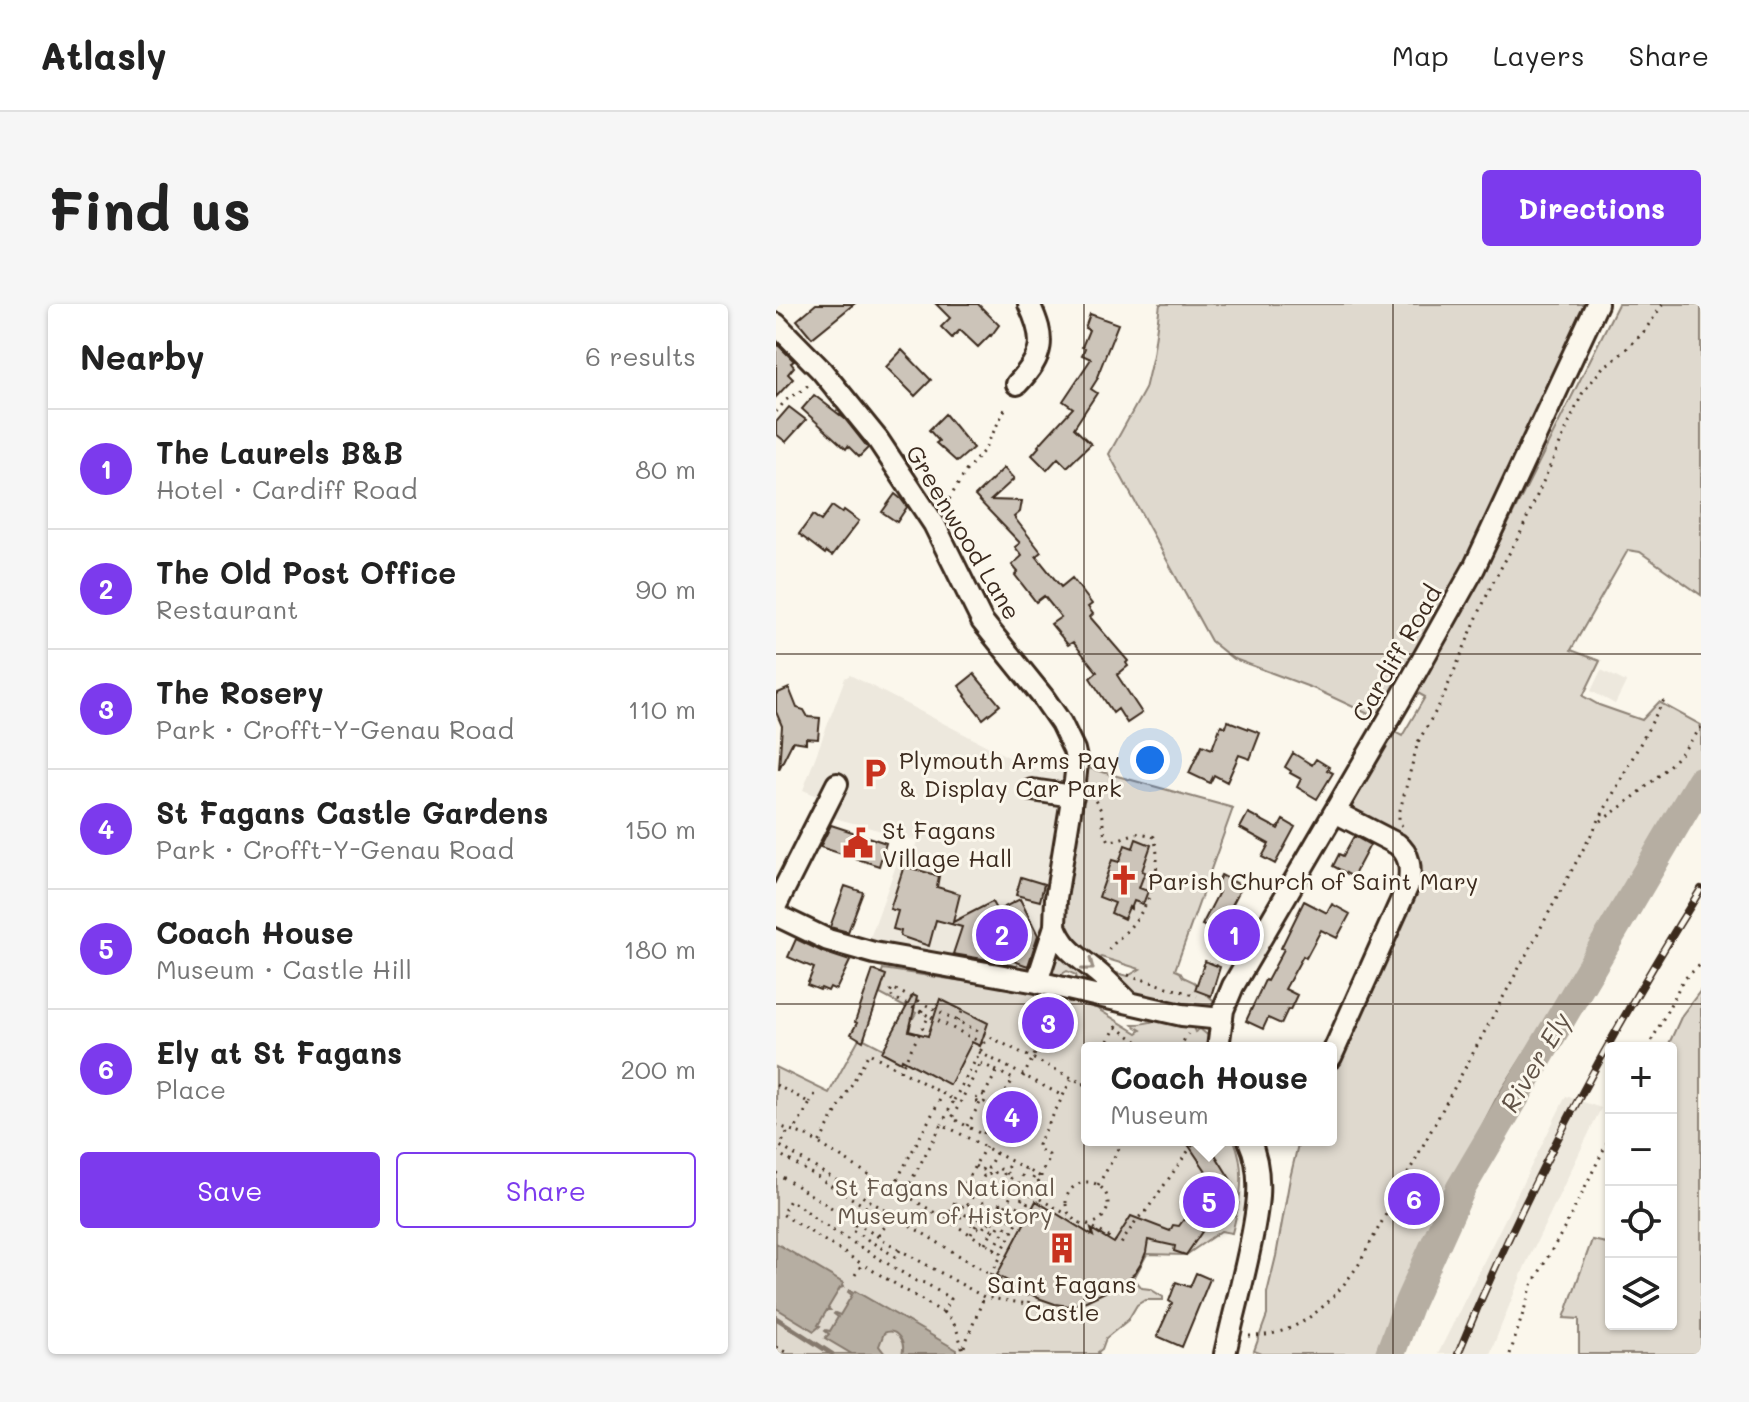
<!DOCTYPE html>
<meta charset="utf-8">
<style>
:root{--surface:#fff;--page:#f6f6f6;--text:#222;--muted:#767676;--line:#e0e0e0;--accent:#7c3aed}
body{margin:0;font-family:Mali,sans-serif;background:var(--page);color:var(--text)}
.controls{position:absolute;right:24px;bottom:24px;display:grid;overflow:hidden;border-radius:8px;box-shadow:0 2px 6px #0004}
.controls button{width:72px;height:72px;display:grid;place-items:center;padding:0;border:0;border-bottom:2px solid var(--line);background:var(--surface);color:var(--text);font:40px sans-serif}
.you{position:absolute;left:374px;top:456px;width:28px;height:28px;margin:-20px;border:6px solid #fff;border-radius:50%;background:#1a73e8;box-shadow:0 0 0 12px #1a73e833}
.badge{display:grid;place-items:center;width:52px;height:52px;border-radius:50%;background:var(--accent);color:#fff;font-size:26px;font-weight:700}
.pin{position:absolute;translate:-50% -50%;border:4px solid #fff;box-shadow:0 2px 8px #0006}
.popup{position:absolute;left:305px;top:738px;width:256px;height:104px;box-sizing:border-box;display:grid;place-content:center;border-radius:8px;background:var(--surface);filter:drop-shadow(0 2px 6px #0005);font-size:26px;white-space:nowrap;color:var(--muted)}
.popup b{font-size:30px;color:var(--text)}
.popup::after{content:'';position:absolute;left:50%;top:100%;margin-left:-16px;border:16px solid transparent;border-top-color:var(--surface)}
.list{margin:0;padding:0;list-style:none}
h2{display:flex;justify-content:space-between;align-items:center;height:104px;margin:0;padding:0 32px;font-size:34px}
h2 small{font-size:26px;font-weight:400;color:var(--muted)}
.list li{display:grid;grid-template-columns:52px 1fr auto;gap:24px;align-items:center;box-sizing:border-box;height:120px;padding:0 32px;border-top:2px solid var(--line)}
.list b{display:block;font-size:30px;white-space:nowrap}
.list p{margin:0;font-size:26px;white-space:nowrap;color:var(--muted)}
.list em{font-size:26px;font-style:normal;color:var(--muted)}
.actions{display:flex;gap:16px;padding:24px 32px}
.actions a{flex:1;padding:18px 0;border:2px solid var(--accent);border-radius:8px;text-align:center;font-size:28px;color:var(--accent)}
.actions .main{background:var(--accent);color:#fff}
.icon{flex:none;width:44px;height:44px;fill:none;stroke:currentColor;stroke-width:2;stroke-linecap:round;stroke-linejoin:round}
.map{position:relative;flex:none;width:925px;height:1050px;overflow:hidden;border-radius:8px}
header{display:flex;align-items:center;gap:48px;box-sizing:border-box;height:112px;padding:0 40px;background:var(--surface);border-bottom:2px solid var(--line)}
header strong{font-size:38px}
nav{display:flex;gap:44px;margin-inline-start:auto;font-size:28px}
.intro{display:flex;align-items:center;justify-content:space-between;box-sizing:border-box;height:192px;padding:0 48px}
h1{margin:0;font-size:56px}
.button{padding:20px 36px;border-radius:8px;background:var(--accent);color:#fff;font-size:28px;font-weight:700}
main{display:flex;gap:48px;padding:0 48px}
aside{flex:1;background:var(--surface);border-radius:8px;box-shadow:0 2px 6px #0004}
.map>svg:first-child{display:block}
.built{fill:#ede8dd}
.green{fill:#dfd9ce;stroke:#8d8276;stroke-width:2}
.water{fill:#b6aea2;stroke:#85796d;stroke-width:2}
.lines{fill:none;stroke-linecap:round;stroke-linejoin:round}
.stream{stroke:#85796d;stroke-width:5}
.river{stroke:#b6aea2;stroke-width:30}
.building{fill:#ccc4b9;stroke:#3b2a1e;stroke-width:2}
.minor-casing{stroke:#3b2a1e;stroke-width:26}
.path{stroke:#3b2a1e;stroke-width:3;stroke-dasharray:2 6;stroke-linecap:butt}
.minor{stroke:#fbf7ec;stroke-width:20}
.rail-casing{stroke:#3b2a1e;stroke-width:8}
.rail{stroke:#fbf7ec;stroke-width:5;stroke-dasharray:15;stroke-linecap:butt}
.oneway{stroke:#9b9085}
.grid{fill:none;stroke:#3b2a1e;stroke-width:2;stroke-opacity:0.55}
.labels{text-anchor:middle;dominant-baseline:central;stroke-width:6;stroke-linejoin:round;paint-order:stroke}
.street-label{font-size:24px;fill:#3b2a1e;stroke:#fbf7ec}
.poi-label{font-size:24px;fill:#3b2a1e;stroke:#fbf7ec;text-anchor:start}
.park-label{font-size:24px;fill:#64564a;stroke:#fbf7ec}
.water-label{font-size:26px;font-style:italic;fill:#605246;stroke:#fbf7ec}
</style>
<header>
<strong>Atlasly</strong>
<nav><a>Map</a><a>Layers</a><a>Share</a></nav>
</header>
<div class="intro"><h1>Find us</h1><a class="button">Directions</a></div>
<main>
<aside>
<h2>Nearby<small>6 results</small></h2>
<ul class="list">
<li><span class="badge">1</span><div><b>The Laurels B&amp;B</b><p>Hotel · Cardiff Road</p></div><em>80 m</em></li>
<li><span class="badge">2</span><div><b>The Old Post Office</b><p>Restaurant</p></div><em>90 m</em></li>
<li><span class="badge">3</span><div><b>The Rosery</b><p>Park · Crofft-Y-Genau Road</p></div><em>110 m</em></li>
<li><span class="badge">4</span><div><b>St Fagans Castle Gardens</b><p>Park · Crofft-Y-Genau Road</p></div><em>150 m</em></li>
<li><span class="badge">5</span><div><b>Coach House</b><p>Museum · Castle Hill</p></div><em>180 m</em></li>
<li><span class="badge">6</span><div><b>Ely at St Fagans</b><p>Place</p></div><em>200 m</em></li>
</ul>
<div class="actions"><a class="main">Save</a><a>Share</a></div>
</aside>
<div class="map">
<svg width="925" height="1050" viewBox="0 0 925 1050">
<rect width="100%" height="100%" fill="#fbf7ec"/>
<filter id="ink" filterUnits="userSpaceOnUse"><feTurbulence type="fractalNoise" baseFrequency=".0125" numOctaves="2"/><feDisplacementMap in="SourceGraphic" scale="16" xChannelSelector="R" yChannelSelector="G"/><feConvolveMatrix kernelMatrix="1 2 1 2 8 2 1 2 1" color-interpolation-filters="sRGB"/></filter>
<g filter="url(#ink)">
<path class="built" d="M825,366L850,378L839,400L815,387Z
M74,371L250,462L273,468H292L273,618L257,665L254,667L232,666L170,650L93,637L122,556L129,550L137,549L141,537L48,511L46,494L27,486L69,374Z
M790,792L825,804L749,962L714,1050H662Z"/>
<path class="green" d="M384,0H810L780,67L683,273L603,415L539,385L456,354L435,337L333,150L369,85L377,51Z
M842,0H925V291L864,248L852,246L795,346L824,357L807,392L823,401L866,416L883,398L925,421V469L721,793L658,913L653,933L626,985L624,998L601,1050H486L478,1047L491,1011V989L500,952L514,874L523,836H555V759L643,566L574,506L615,426L626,432L649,393L638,387L716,252Z
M312,464L457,504L399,666L404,668L407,673L418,678L438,697V701L415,718L419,728L424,725L434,733L438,744H311V836H458C471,867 464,898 456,929L445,927L410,951L371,950L356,978H361L366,984L374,985L387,993V996H369L361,1001L352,1016L330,1034L326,1045L322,1048L323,1050H0V763L53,789L86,729L89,731L88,735L117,750L140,709L104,690L106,684L101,682L107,665L273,690L320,704L361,729L365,726L355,720C372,721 378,716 393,713L362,699L333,667L352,672L364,665L325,653L319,656L291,633L286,607L296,535L309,488Z
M281,646L321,679L301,675L300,671L291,667L284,671L275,670Z
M925,686V1050H803V1015L788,1014L816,936L835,940V1020H895V744H891L906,711Z"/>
<path class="water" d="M0,939L67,979L66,982L67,983L64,984L52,1004L54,1006H51L42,1021L44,1022L38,1027L0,1004Z
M73,986L77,989L79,987L181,1046V1050H126C130,1039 121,1023 108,1029L103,1042L109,1050H76L49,1034L53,1030L49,1027L50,1026L54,1027L62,1013L58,1010L59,1009L64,1011L76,991L72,988Z"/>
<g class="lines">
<path class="stream" d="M0,1014L56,1050"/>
<path class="river" d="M614,1050L633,999L685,884L925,477"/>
</g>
<path class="building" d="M40,0H78L36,34L21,16Z
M160,0H202L223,21L215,32L214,31L202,43L184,26L176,34L165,23L174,14Z
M314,10L342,20L321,73L322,74L315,85L321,89L298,124L315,140L291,163L282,154L271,166L256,151L263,143L262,142L297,104L287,97L315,55L306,51L309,44L306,43L313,26L309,24Z
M0,39L18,57L15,59L18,63L12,70L17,75L0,93Z
M126,46L155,76L139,92L110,63Z
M38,91L69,115L92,144L83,153L72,142L70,145L26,105Z
M13,103L30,116L10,138L0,130V118Z
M169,110L197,144L181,158L160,139L163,137L153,126Z
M228,164L238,175L215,196L246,197L244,208L238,213L265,248L260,252L285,283L296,274L316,300L312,303L317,310L314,313L352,357L350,359L352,362L341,371L366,409L351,419L342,405L337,409L314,374L321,368L297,338L292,341L275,320L285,313L268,292L260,298L239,271L242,268L236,261L246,252L239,243L244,239L199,192Z
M119,190L125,195L131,203L121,218L106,208Z
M56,202L66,209L68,206L83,217L56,252L50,248L49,250L23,230L37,211L45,217Z
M198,370L224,401L207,415L189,392L190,391L183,382Z
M13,384L21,404L28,406L32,413L44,414L42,435L30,434V439L17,437L3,465L6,422L0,408V390Z
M452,417L484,429L474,455L463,451L451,478L438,471L434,479L413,469L426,441L436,445L445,421L450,423Z
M517,449L536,461L540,455L553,463L551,466L557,469L541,495L521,483L525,475L514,469L515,467L509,463Z
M472,509L502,525L507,516L519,523L499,560L486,553L493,540L464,524Z
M55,521L110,539L103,562L44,543Z
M578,532L594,541L577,573L557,562L563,550L567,552Z
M360,535L375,541L366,567L369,568L363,584L372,587L367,600L358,597L355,605L353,603L348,615L335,609L339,599L323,593L336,556L343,558L349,541L357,544Z
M128,562L163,572L161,583L184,590L177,618L216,598L221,607L244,595L262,631L252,662L232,655L231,659L177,650L186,623L160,616L153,642L124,632L125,627L117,625L122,607L114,605Z
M445,571L466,582L454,605L477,617L465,640L426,621L443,588L438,585Z
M245,573L268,580L264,597L240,591Z
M69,582L87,588L72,628L54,623Z
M528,597L551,609L556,600L574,610L561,634L545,626L530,654L527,652L509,685L521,691L514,706L512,705L505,720L492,714L487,725L470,717L489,676L491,677L508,645L505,644Z
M20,635L47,648L74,657L60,686L54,683L52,687L45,684L44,686L31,681L38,664L12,653Z
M429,657L444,663L435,692L419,686Z
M97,666L110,671L87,737L75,730L81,719L79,718Z
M137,691L141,693L133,727L152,732L164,695L212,719L204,742L196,738L174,781L126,755L125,758L106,748Z
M409,836H430L458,881L410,951L398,947L399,942L372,936L370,948L366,958L359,969L351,976L342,982L310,997L293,1002L279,1000L262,994L221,971L260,897L317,932L315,925L338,939L355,912L394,927L397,921L403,922L436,876Z
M635,885L648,892L642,905L628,898Z
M420,969L434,975L406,1043L381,1032L396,999L393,997L400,978L414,983Z"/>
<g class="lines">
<g class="minor-casing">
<path id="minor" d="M0,20L46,67L102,136L158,220L206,317L267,393L285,419L298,446L301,459L299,477L280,594L279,622L261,678
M241,80C268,51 270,36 253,0
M256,486L297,492
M0,601L61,480
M0,611L52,636L98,649L261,678L406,711L446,715
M279,622C287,645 303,653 321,668C332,677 342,688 353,699
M442,744L447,706L457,682L624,396L698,264L821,0
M555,753L633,579C635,563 634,551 621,540L559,508
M449,1050C456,1017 465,985 472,952C480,914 490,873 473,836"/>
</g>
<path class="path" d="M0,108L10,96L27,86L33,80
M169,202L190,167L209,145L230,103
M315,490L325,506L328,527L333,537C353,535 357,524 378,533C387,562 375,600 355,622C347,632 335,640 330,651
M825,517C860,493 902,459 925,423
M626,522L623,517V510L642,438L665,398L699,318L716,280L744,230L806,90L827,63L841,54L867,29L887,0
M352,671L421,692
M145,708L113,691L116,684L148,700
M155,713L208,740
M182,717L188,703
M317,739L327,744
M328,744L340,723L371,744
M403,744L412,730
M872,744L907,676L925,660
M203,748L285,791
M205,759L237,775L207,831L176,814Z
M124,766L178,796L166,820
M247,773L263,742
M0,781L34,799L18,827
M200.5 795a4.5 4.5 0 1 1 9 0a4.5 4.5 0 1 1-9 0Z
M208,791L221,767
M178,796L212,733
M34,799L42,785
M0,821L29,831L43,839L93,749L124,766L153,712L145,708L150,701L308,780L311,774
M191,822L204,799
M44,840L116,885L167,790
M0,848L108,914L109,922L102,933
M199,862L206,866L208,862L212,864L220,849
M0,869L80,919L76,926L120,953L124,946L208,993L252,1000L254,992L215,971L4,842L13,825
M265,873V869L274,854L273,851L263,845L262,841L296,774
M290 899a21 21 0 1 1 42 0a21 21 0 1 1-42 0Z
M322,881L348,836
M220,885L235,857
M237,888L241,889L245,882L242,880
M257,891L292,911
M179,899L186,903L188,900L191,902L208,872L211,873L213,870L217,872L222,864L236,872L232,880L236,882
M224,900L220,885L204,890L209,905L224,900L244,911
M170,914L211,840
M80,919L124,946
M311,920L345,940L361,915L370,907L420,836
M180,921L187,909L190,911L192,907L197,910L192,918L206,926L211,918L216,920
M217,926L220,928L224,920L221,918
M195,930L209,905
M209,939L217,926L214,924L218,917L221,918L237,888L234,886L238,879L242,880L250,865
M218,945L259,871
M79,971L86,960L6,910L14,896L33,909L40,916L140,977L149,979L175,995L166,1008L86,960
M215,971L225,952V949L265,873L166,820L128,890L225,949
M167,1008C181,1018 182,1031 187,1046
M473,1032C523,1033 557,998 583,960L890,392
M0,1043L13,1050
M185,1050L208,993
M734,1050L756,981L789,923L835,831"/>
<use href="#minor" class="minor"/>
<g class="rail-casing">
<path id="rail" d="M682,1050C748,888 832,733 925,585"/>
</g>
<use href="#rail" class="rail"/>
</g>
<defs><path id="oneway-chevron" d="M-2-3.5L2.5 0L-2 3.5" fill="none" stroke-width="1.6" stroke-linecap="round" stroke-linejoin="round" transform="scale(2)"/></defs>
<use class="oneway" href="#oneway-chevron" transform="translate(313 662) rotate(37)"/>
</g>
<path class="grid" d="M308,0V1050M617,0V1050M0,350H925M0,700H925"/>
<defs>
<g id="parking-bare" transform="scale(2.4)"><path d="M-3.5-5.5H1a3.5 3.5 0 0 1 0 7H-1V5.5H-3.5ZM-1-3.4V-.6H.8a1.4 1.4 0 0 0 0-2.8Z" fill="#c8321e" stroke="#fbf7ec" stroke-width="2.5" paint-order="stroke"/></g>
<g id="civic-bare" transform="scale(2.4)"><path d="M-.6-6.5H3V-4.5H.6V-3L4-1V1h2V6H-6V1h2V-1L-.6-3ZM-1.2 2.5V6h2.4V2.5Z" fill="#c8321e" stroke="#fbf7ec" stroke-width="2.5" paint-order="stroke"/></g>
<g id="church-bare" transform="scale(2.4)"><path d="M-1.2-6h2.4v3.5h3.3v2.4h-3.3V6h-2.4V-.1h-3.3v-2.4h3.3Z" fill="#c8321e" stroke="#fbf7ec" stroke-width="2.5" paint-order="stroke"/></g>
<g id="building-bare" transform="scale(2.4)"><path d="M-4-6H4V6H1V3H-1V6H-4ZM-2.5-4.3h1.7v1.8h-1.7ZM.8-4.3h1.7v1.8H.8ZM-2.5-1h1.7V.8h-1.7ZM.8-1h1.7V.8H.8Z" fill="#c8321e" stroke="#fbf7ec" stroke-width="2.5" paint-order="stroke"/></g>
</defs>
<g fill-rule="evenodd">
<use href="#parking-bare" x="99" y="469"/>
<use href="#civic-bare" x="82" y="539"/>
<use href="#church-bare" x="348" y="576"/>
<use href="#building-bare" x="286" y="944"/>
</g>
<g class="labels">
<g class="street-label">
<text transform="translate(188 228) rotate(59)">Greenwood Lane</text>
<text transform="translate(620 349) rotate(-60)">Cardiff Road</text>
</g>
<g class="poi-label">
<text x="123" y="455">Plymouth Arms Pay<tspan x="123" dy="28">&amp; Display Car Park</tspan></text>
<text x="106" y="525">St Fagans<tspan x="106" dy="28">Village Hall</tspan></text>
<text x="372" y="576">Parish Church of Saint Mary</text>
<text x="286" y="979" text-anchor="middle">Saint Fagans<tspan x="286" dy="28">Castle</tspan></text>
</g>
<g class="park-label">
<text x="169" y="882">St Fagans National<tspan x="169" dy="28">Museum of History</tspan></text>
</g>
<g class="water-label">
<text transform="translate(759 758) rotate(-59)">River Ely</text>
</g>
</g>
</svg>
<div class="controls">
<button>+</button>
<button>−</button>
<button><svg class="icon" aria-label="locate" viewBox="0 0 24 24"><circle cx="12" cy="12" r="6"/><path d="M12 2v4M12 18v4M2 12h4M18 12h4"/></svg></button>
<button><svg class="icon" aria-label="layers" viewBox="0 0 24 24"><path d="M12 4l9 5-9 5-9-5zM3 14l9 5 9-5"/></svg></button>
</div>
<div class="you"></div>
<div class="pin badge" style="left:458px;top:631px">1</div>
<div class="pin badge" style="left:226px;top:631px">2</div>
<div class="pin badge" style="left:272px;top:719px">3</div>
<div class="pin badge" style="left:236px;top:813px">4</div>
<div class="pin badge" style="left:433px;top:898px">5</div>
<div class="popup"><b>Coach House</b>Museum</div>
<div class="pin badge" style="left:638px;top:895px">6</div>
</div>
</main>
